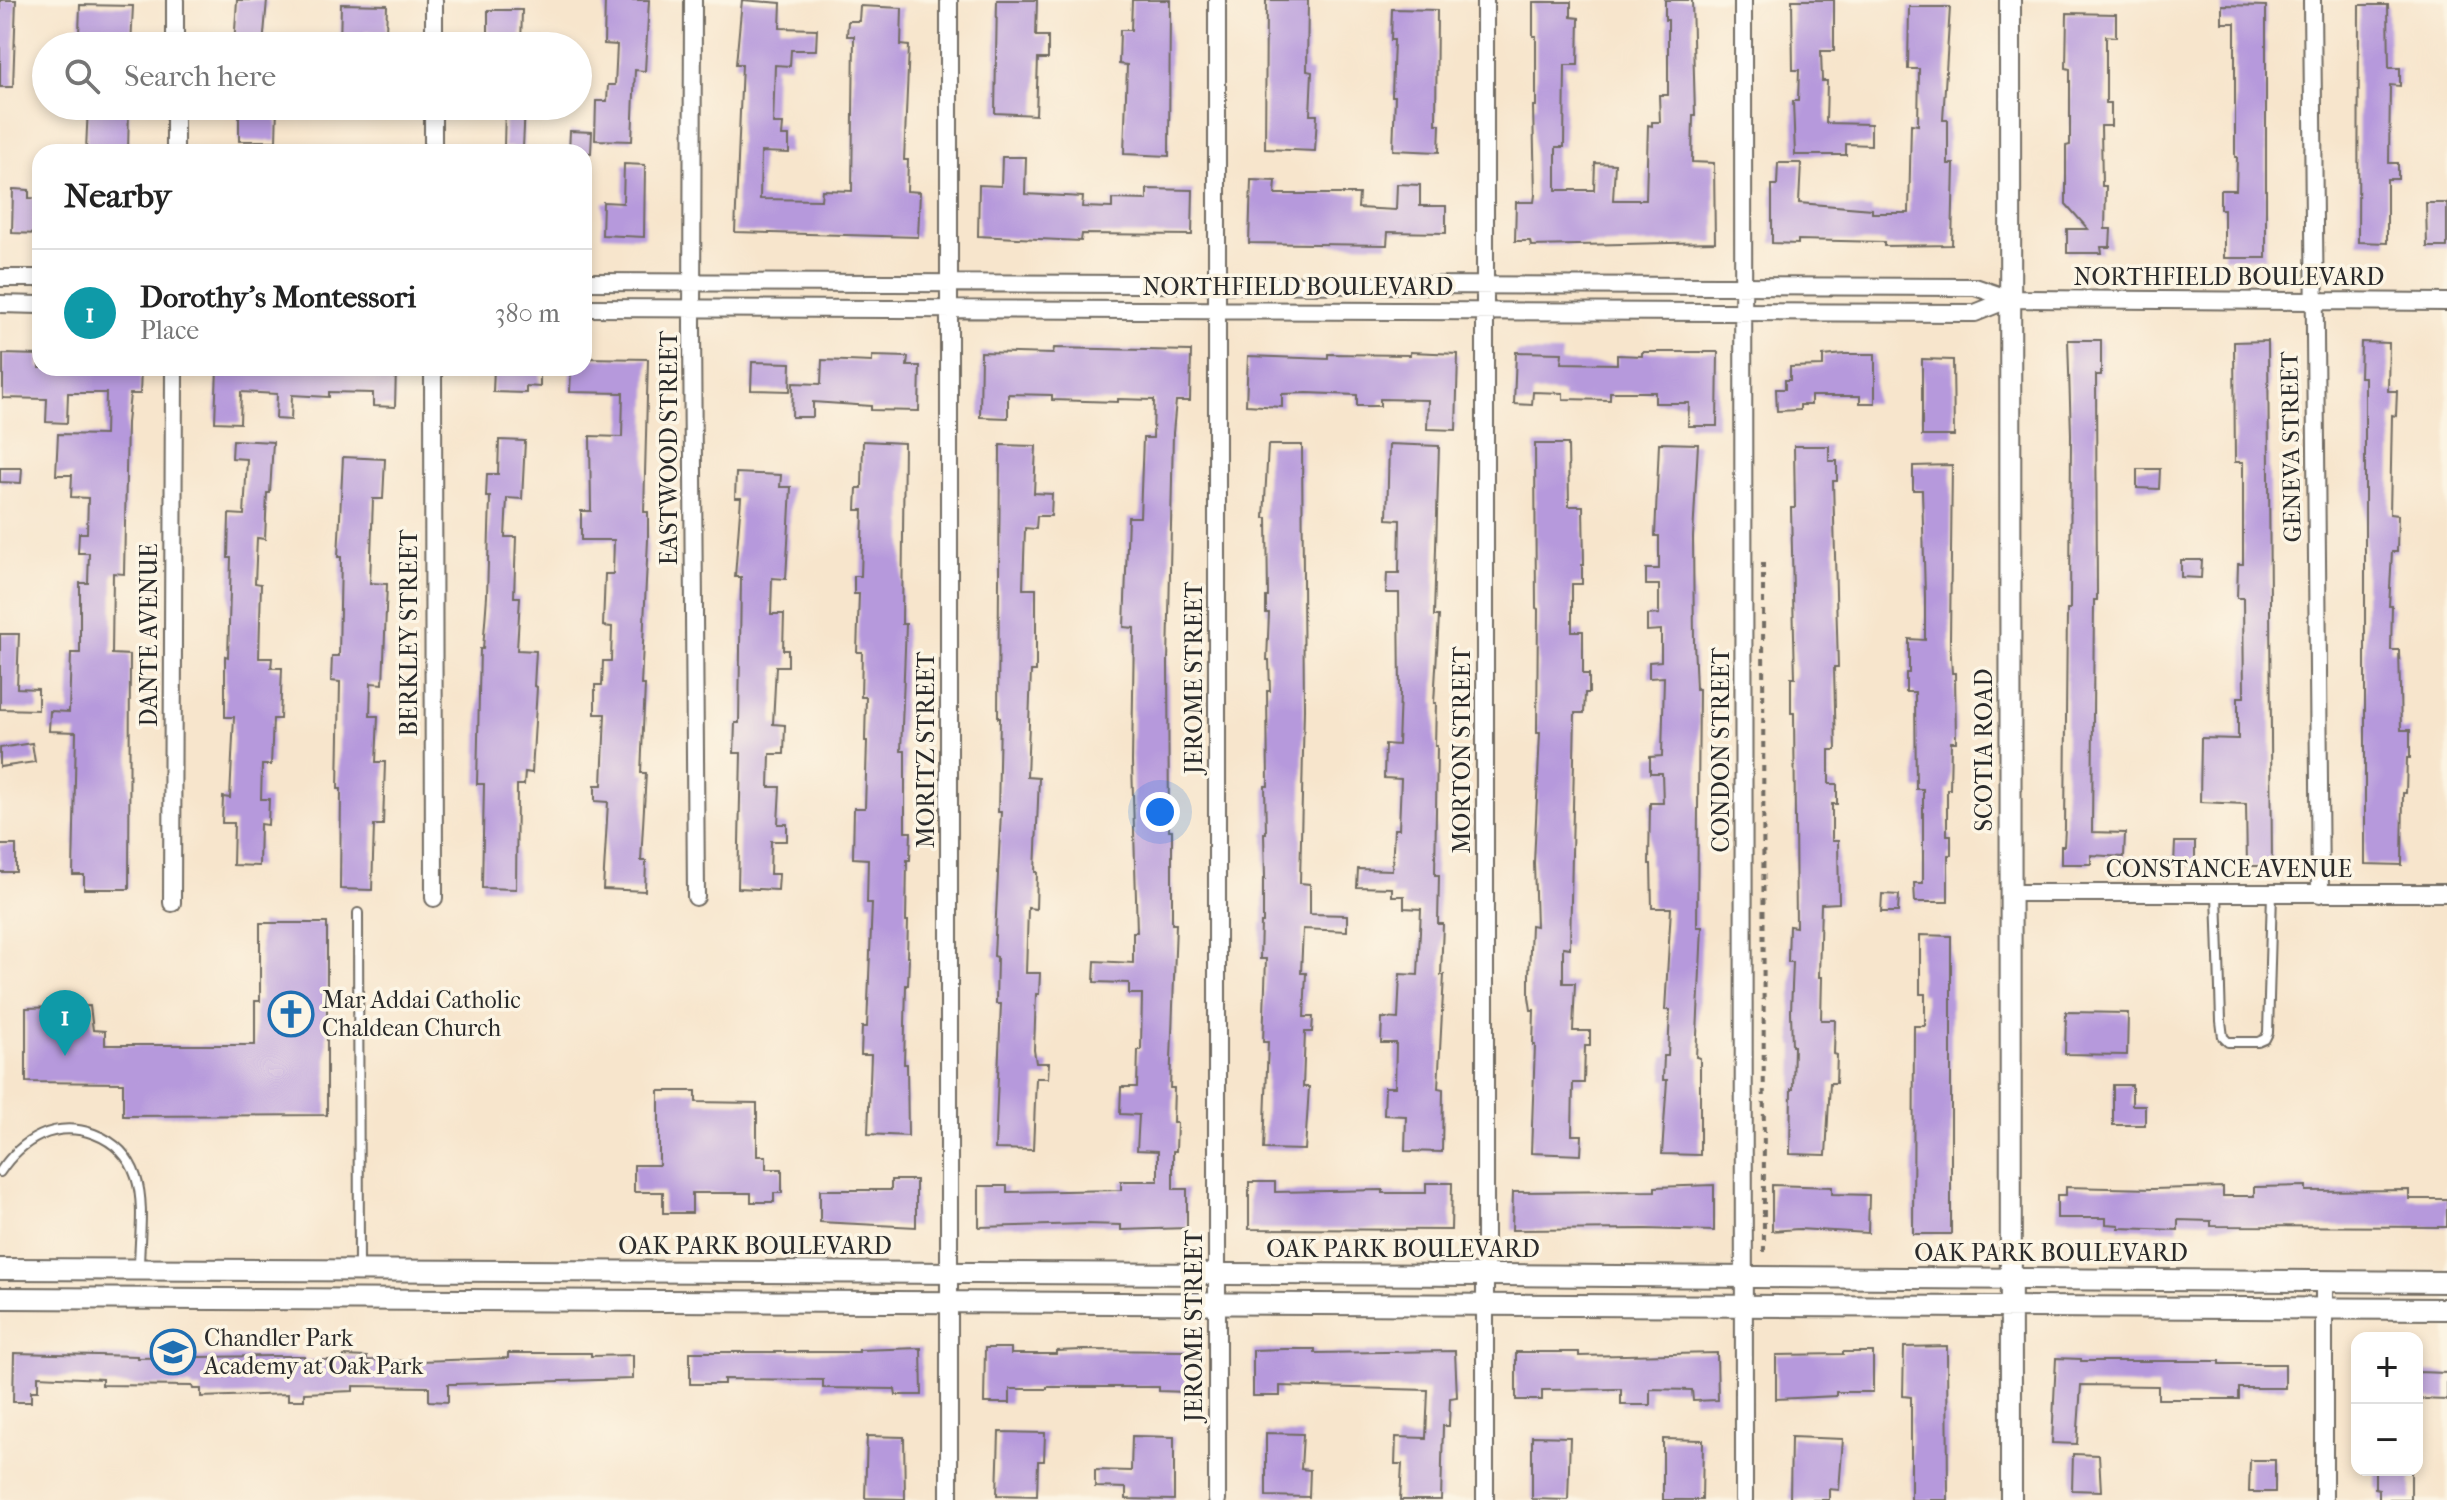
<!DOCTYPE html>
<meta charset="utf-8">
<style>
:root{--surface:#fff;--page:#f2f2f2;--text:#222;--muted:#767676;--line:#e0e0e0;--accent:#1f6fb2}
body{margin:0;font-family:"IM FELL French Canon",serif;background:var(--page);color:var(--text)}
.controls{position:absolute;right:24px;bottom:24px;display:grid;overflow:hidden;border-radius:16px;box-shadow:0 4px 12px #0003}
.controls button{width:72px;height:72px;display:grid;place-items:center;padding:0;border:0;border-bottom:2px solid var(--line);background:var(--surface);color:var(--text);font:40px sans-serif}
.you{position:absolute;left:1160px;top:812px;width:28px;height:28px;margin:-20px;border:6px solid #fff;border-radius:50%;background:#1a73e8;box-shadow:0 0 0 12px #1a73e833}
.badge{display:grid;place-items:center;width:52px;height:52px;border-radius:50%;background:var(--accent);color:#fff;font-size:26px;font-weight:700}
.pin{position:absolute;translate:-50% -66px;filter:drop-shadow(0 2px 4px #0008)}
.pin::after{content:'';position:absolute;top:42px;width:28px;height:24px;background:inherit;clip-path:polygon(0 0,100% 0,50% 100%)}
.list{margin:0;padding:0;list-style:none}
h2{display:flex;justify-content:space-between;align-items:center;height:104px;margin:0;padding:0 32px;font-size:34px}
h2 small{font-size:26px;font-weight:400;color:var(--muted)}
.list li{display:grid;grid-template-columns:52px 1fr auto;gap:24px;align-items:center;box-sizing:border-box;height:128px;padding:0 32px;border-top:2px solid var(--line)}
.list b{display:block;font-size:30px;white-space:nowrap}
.list p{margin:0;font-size:26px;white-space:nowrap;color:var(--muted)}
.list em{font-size:26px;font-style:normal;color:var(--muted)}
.icon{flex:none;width:44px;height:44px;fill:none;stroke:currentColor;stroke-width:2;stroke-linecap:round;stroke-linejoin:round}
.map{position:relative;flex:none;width:2447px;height:1500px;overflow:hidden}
.search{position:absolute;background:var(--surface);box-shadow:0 4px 12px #0003;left:32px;top:32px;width:560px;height:88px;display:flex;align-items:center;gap:20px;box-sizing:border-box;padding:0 28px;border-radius:44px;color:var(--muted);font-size:30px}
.panel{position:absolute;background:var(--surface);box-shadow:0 4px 12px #0003;left:32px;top:144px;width:560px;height:232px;border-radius:24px}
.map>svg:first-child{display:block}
.building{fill:#b699dc}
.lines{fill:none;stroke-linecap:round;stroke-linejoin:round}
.service-casing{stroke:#726c63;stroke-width:12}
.minor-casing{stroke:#726c63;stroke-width:20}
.tertiary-casing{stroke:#726c63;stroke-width:24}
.path{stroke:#726c63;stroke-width:4;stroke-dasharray:6 6;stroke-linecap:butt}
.service{stroke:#fff;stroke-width:8}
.minor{stroke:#fff;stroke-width:16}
.tertiary{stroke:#fff;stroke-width:20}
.labels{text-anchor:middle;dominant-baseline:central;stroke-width:7;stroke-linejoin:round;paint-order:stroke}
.street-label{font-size:24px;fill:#2b2b2b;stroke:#fcf5e5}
.poi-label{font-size:24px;fill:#2b2b2b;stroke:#fcf5e5;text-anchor:start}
</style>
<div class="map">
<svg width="2447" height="1500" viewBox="0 0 2447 1500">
<rect width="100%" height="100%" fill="#fcf5e5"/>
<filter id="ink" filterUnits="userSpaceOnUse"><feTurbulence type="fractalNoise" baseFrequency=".0125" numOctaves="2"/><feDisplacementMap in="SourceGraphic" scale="16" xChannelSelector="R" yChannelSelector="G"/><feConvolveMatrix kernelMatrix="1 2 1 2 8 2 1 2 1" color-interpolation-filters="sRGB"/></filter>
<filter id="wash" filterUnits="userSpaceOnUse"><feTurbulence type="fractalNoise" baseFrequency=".006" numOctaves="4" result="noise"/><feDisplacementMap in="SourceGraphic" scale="32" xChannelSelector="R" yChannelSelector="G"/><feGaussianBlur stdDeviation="1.8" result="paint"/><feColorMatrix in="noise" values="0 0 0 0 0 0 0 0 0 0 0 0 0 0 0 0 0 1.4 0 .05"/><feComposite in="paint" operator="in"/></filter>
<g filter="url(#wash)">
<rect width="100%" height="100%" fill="#f7e5cc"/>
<g id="blocks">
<path class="building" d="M0,0H16L13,87H0Z
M237,0H267L263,46H234Z
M605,0H649L645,71L635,70L632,141L595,140L596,101H607L608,85H615L617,45L604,44Z
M742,0L781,3L780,28L817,29L816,50H791L790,66L775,65L773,124H783L782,136H789V153L761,152L760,199L821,200L822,190L852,191L854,36H847L848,21H859L860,6L902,8L901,45L909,46L904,160H908L907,191L920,192L918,237L735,232L742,64H736Z
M997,0H1037L1036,36H1048V59H1038L1036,115L995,113Z
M1132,0H1170L1169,156L1124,154L1127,65L1119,64L1120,30H1131Z
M1266,0H1308L1307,71L1312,72L1310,115H1317L1315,151L1265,149Z
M1665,0H1692L1695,115H1693L1692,162L1714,163L1715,242L1531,246L1530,241H1515L1516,202H1534L1535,195L1533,106H1536V36H1533V2H1571V17L1579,18L1578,65H1565L1564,147H1556V190H1594L1595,163L1615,164L1613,200H1646L1648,125L1652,126V122H1660L1659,95H1668V20H1665Z
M1792,0H1834V51H1821L1822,81H1827L1826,123L1871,124V145L1846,144V155H1795L1793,101H1798L1799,70H1793Z
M341,4L387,5L386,33L365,32V46H340Z
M80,5L133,6L131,46H83V35H79Z
M2222,5L2266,6V258H2224V209H2220V190H2236L2237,157H2235V23H2222Z
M2359,5H2388L2389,68H2400V86L2390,85L2389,163H2398V179H2387V243L2358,242Z
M1909,7H1950L1943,120H1948V164H1954L1952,245L1884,246V242L1798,240V244L1772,243V185H1777L1778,163H1801L1799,203L1872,209V213H1909L1911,124L1918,125L1919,69H1908Z
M1392,9L1437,10L1436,124H1440L1439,152L1393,150L1395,96H1392L1394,40H1391Z
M488,10H522L521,46H488Z
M2067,13L2116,14V37L2106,36V103H2111V126H2101L2102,186H2106L2105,229H2111L2110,247H2101L2102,253H2067V229H2088L2066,204V146L2070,145V69L2066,68Z
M88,106H129L128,151L86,150Z
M239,106H277L276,141H239Z
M505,106H525L523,148L504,147Z
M570,131L592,132L591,153L569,152Z
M1002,157H1026L1025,194L1083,197L1082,207L1112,208V199L1147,200V189L1193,190L1192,235L1082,234L1081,241L978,236L979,185L1001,186Z
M624,164L645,165L644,237L602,235L603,202L623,203Z
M1251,180L1276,181L1275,194H1359L1358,208L1396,210L1397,184L1420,185V206H1446V233L1388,232L1387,245L1249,243Z
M13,189L29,190V198L40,199V234L12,233Z
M2426,203H2447V247H2427Z
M2068,340H2101V375H2096L2097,600H2094L2092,832L2125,833L2124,857L2091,855V864H2061V846H2064L2065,828L2067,609H2070L2071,434Z
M2268,341L2272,866H2247L2246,804L2200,802L2201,738L2238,739V697H2244L2243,598H2237L2238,564H2243V462H2235L2234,342Z
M2361,342L2389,343L2388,391H2397L2396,416L2392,415L2390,514L2398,515L2397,552H2392L2389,606H2392L2391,650H2399L2401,730H2410V758H2407L2406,793H2403L2402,865L2365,864V377H2360Z
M1054,348L1191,351L1190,401H1176L1173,433L1168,662L1169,830H1172V924H1176L1170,1088H1174L1173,1123H1177L1176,1151H1173V1189H1187V1228L1121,1230V1225L1085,1224L979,1227V1186H1007V1192L1121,1190V1181H1158V1151L1137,1150L1139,1115L1120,1114L1121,1087H1137L1138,1050H1141L1142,994H1129V983L1094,982L1095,961L1133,963V932H1137L1132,762L1134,628L1124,627L1128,517H1140L1143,438H1153L1154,400L1118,399V402L1052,400V395L1008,394V418L980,417L981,352L1053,354Z
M1410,352L1458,354L1456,430L1427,429L1428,400L1380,399V406H1357V395L1307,393L1282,394V407L1246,405L1248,356L1328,359V354L1410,355Z
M1516,352L1562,353L1561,363L1617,364V355L1642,356V352H1718L1717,426H1688L1689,403H1655V392H1610V400L1563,399V393L1533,392L1532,405L1514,404Z
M3,354L39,355V368H141L140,394H130L127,423L124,574L113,573L112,654L130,655L129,889H84V875H73L76,732L49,731L50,711L69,712L71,653H80V583H88L89,553H78L79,533H87L88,498L71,497L72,475H56L58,434L105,435L106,393H68L67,423L46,422L47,399L3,398Z
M1845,354H1875V403H1860V396H1811V405H1800V410L1777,411L1776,389H1785V380H1790V367L1823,366V356Z
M872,356L908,357L907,366H920L919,411L871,410V406L813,402V417H792L793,383L821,384L822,360L872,362Z
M584,358L648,359L644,512H648V540L641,685H645L641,773H646L641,861H646L645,891L603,889L608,802L595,801V785H602L605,714H595V685H602L603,661H611L612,627L603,626L605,574H613L614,540H581V511H591L590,436L622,437L623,393L570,392L571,368H584Z
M1922,359L1953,360L1954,436H1922Z
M752,362L791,363L790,391L751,390Z
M217,368H396L395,407L373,406V393L329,392V397L292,395L291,420L276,419L277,394L241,392L240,423L215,422Z
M494,368H540V387L526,386V393L493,392Z
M233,440L273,442L270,493H267L265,539L257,538L255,583L261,584L259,658H272L271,668H282L280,719H273L271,765H262L261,799H269L268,825L260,824L259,866L233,865L234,823H222L223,797L230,798L234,717H225V656L228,657L231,558H228L229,514L244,515L247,459L232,458Z
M499,440L525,441L522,499L507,498L505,537H516L514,597H520L517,650L536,651L534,686L537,687L532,773L525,772L524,785H517L516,889L482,888L484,784H477L480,649H483L487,596L490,497H486L487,474H498Z
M863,441L904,443L902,624H906L901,751H905V832H911L910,860H907L906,921H908L907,957H909L908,985H906L904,1064H907L908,1136L868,1134L871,1055H861L862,1027H867L872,903H867L868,859L853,858L854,808H865L867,741H865L866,697H861L862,652H857L859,594H854V576H861L863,510H856L857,488H862Z
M1659,443L1698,444L1693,537L1694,642L1696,689H1699L1697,927H1702L1696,1057L1700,1058V1155L1662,1154L1667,1080H1663L1664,1056H1668L1670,1010H1665L1671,908H1652L1651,864H1649L1650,803H1663L1662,773H1650V757L1662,756L1664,677L1649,678V662L1661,661V630L1647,631V615L1659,614V585H1646V569H1659V536H1655Z
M1389,444L1439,446L1434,616H1439L1434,703H1436L1435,746H1437L1435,875H1439L1438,924H1443L1441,975H1444L1438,1088L1443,1089L1442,1152L1405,1151L1406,1116L1384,1115L1385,1087H1395L1396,1043H1381L1382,1018L1398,1019L1400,974L1418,975L1421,909L1404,908V896H1392V888L1357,887L1358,869L1392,870L1394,829H1399L1401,779L1384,778L1385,744L1398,745L1400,693L1399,593H1386L1387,573H1399L1400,520L1387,519Z
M1535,444H1568L1569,506H1583L1584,565H1582V584H1572V631H1583V674H1589V693H1585L1584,713H1575L1570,948L1563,947V983H1575L1573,1031H1590V1046H1585L1584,1083H1573L1572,1135H1582L1581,1155L1531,1153L1535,1045H1533L1534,1010H1531L1529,997V975L1531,925L1536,926L1534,863L1540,733H1537L1538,609L1536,608Z
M1000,445L1036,446L1034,493L1052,494L1051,516H1037L1036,529L1025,528L1023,589H1036V671H1031L1027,777L1039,778L1035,872H1037L1036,909L1028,908L1026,973H1040L1039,994H1036L1034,1050L1036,1063H1049L1048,1078H1036L1033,1150L995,1149L1001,1004H996L997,957L994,956L1001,812H998L1000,718H998Z
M1268,445H1302L1304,709L1300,883L1310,884V914L1347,915V931L1303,929L1301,973H1306L1304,1017H1313L1312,1032H1305L1303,1087H1309L1305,1150L1264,1149L1268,1042H1263L1266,959H1260L1261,923H1263V879H1265L1264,833H1266L1265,786H1268L1267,691H1270L1269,660H1267L1269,613H1266V597H1268L1267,518H1264Z
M1794,446H1829V461H1837V481H1833L1838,667H1834L1836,750H1829V784H1837V804H1832V841H1838L1839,903L1821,904L1819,977H1822L1821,1020H1835L1834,1054L1837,1055L1836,1083H1830L1826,1155L1790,1154L1791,1089H1793L1794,1046H1792L1791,1011L1793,962H1788L1789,926L1796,927L1794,713H1791V678H1795L1791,508H1795Z
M343,457L385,459L383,499H373L370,583L387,584L383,684L371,683L370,716H378L376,762H385L383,825H374L372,890L340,889L341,789H338L340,682L331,681L332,656H339L341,557H338Z
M1952,465L1950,640L1952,673H1955L1956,742H1951L1950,789H1947V835H1951V855H1948V902H1915L1914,883H1923V789H1916L1915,692H1906V673H1909V639L1925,640V595L1922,490H1913V466Z
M0,468H22L21,483L0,482Z
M2137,469H2160L2159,489L2137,488Z
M736,473L781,475L780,487H791L786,579L772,578L771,614H784L783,650H788V666H776L773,724L785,725L784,754H770L769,787H780L778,824H787V841H771L770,874H779L778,890L738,888L741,753H734L735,723H739L741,577H735L741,498H735Z
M2181,560H2202L2201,578L2181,577Z
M0,634H19L17,688L38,689V710L0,709Z
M32,743L35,762L0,767V748Z
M2175,842H2195V866L2174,865Z
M0,845H16V872H0Z
M1882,894L1899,895L1898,912H1881Z
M260,923H327V1115L123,1116V1083L26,1082V1008L90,1006L93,1030L105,1031V1045H255V1001H260Z
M1920,935L1951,936V1234H1913L1914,1026H1925V994H1920Z
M2066,1012L2128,1013L2127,1055L2065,1054Z
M2113,1085H2132V1105H2145V1125H2113Z
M659,1091H696V1102L757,1103V1156H766V1169H782V1193H774V1202H751V1193H692V1213H663V1192H634V1165H659Z
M891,1180H916V1227L820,1222V1190H891Z
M1249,1182H1275V1192L1383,1190V1193H1426V1183H1452L1451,1230L1249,1229Z
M1714,1185V1231L1646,1229L1512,1230L1513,1192L1655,1191V1187Z
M1772,1185L1832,1187V1194L1869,1195L1868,1233L1798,1229L1772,1231Z
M2306,1186V1191L2409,1190V1199H2447V1227L2211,1226V1221L2178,1220V1230L2119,1228V1225L2106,1224V1218H2057V1195H2066V1187L2153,1189L2223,1187V1196H2254V1187Z
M1947,1346L1948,1500H1911V1397L1903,1396L1904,1347Z
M921,1348L922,1395H896L895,1389L823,1388V1380L724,1379V1384H690V1352H859V1350Z
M985,1348H1011V1354H1056V1351L1083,1350L1186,1351V1392L1159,1391V1387H1047V1389H1010V1403H984Z
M1285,1349H1315V1353L1455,1351L1457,1397L1450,1398L1449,1426H1443L1441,1500H1400L1402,1464H1395L1396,1437L1426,1438L1428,1390L1280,1386V1396H1253V1350Z
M1516,1352H1579V1356L1717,1353L1718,1400L1693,1401L1692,1390L1650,1389V1405H1621V1389L1542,1390V1400H1516Z
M1843,1352H1873V1392H1836V1396L1776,1399V1355L1843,1354Z
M14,1353L137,1356V1358L271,1356H304V1360H344V1356L367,1357V1360L420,1361L508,1358V1353H591V1356L633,1355V1379L454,1384H448V1402L429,1401V1387L353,1386V1391L304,1393V1400H288V1394L201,1397V1389H193L192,1386L102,1385V1379L38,1376V1391H31V1402H13Z
M2056,1358L2081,1359V1361H2220V1364H2285V1388H2239V1399H2158V1386L2081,1385L2077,1444L2052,1443Z
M2417,1372L2447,1373V1400L2417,1399Z
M999,1432L1045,1433L1044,1461H1038L1037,1496L997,1495Z
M1266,1433L1303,1434L1301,1469L1310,1470L1309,1497L1266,1496Z
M867,1436L904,1437L905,1499L865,1498Z
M1132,1436L1174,1437V1500L1126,1499V1488L1095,1487V1470L1131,1471Z
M1532,1436L1570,1437L1568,1500L1532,1499Z
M1791,1437L1843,1439L1839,1490L1829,1489V1500H1790Z
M1663,1439L1703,1440L1702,1500H1663Z
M2073,1454L2099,1455L2101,1491L2072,1490Z
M2250,1460H2275V1492H2249Z
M2375,1470H2411V1500H2379V1489L2375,1488Z"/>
</g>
</g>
<g filter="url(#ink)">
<use href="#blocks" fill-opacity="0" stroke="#726c63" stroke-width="2"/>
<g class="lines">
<g class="service-casing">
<path id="service" d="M2217,893L2221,1021L2223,1037L2228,1042H2258L2265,1039L2268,1033L2272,893
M358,913L359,1270
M0,1172C22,1139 55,1120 94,1134C115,1142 129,1156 136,1177C145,1204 139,1240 139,1269"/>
</g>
<g class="minor-casing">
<path id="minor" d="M693,0L692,326L696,897
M949,0V1500
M1217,0V1500
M1485,0V1500
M1743,0L1744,1500
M2312,0L2320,894
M175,46V0
M434,46V0
M175,152V106
M433,152V106
M0,278H40
M584,282L1975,287L2010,299L1975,313L584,308
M2010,299L2447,302
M0,304L40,305
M433,368L434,898
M2011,893H2447
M172,903L174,368
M2324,1280V1500"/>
</g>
<g class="tertiary-casing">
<path id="tertiary" d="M2010,0L2011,1500
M0,1269L1485,1275L2447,1282
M0,1298L2447,1309"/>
</g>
<path class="path" d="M1763,562L1764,1257"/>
<use href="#service" class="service"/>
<use href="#minor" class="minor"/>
<use href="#tertiary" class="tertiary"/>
</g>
</g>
<defs>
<g id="church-ring" transform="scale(2.3)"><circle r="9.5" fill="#fcf5e5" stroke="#1f6fb2" stroke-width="1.5"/><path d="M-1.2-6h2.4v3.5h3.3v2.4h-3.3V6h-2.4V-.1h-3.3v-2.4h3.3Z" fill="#1f6fb2"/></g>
<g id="school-ring" transform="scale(2.3)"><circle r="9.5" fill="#fcf5e5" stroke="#1f6fb2" stroke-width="1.5"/><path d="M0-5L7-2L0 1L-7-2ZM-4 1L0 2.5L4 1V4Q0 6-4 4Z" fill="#1f6fb2"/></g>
</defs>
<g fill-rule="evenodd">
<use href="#church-ring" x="291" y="1014"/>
<use href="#school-ring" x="173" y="1352"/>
</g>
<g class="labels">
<g class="street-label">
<text x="2229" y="277">NORTHFIELD BOULEVARD</text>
<text x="1298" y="287">NORTHFIELD BOULEVARD</text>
<text transform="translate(2291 447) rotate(-91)">GENEVA STREET</text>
<text transform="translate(669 448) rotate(-90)">EASTWOOD STREET</text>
<text transform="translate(409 633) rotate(-90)">BERKLEY STREET</text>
<text transform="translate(149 635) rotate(-90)">DANTE AVENUE</text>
<text transform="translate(1194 678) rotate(-90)">JEROME STREET</text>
<text transform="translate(926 750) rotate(-90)">MORITZ STREET</text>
<text transform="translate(1462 750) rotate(-90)">MORTON STREET</text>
<text transform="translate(1721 750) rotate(-90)">CONDON STREET</text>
<text transform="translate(1984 750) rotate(-90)">SCOTIA ROAD</text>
<text x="2229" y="869">CONSTANCE AVENUE</text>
<text x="755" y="1246">OAK PARK BOULEVARD</text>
<text x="1403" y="1249">OAK PARK BOULEVARD</text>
<text x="2051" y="1253">OAK PARK BOULEVARD</text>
<text transform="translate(1194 1326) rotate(-90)">JEROME STREET</text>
</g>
<g class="poi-label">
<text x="322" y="1000">Mar Addai Catholic<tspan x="322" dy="28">Chaldean Church</tspan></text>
<text x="204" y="1338">Chandler Park<tspan x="204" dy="28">Academy at Oak Park</tspan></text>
</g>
</g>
</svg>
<div class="controls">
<button>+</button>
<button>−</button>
</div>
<div class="you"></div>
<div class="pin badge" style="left:65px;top:1056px;background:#0f9aa8">1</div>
<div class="search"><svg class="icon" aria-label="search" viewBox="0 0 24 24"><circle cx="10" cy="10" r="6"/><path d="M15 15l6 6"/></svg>Search here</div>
<section class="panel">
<h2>Nearby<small></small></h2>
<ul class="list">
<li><span class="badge" style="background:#0f9aa8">1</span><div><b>Dorothy's Montessori</b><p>Place</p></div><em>380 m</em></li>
</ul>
</section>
</div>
